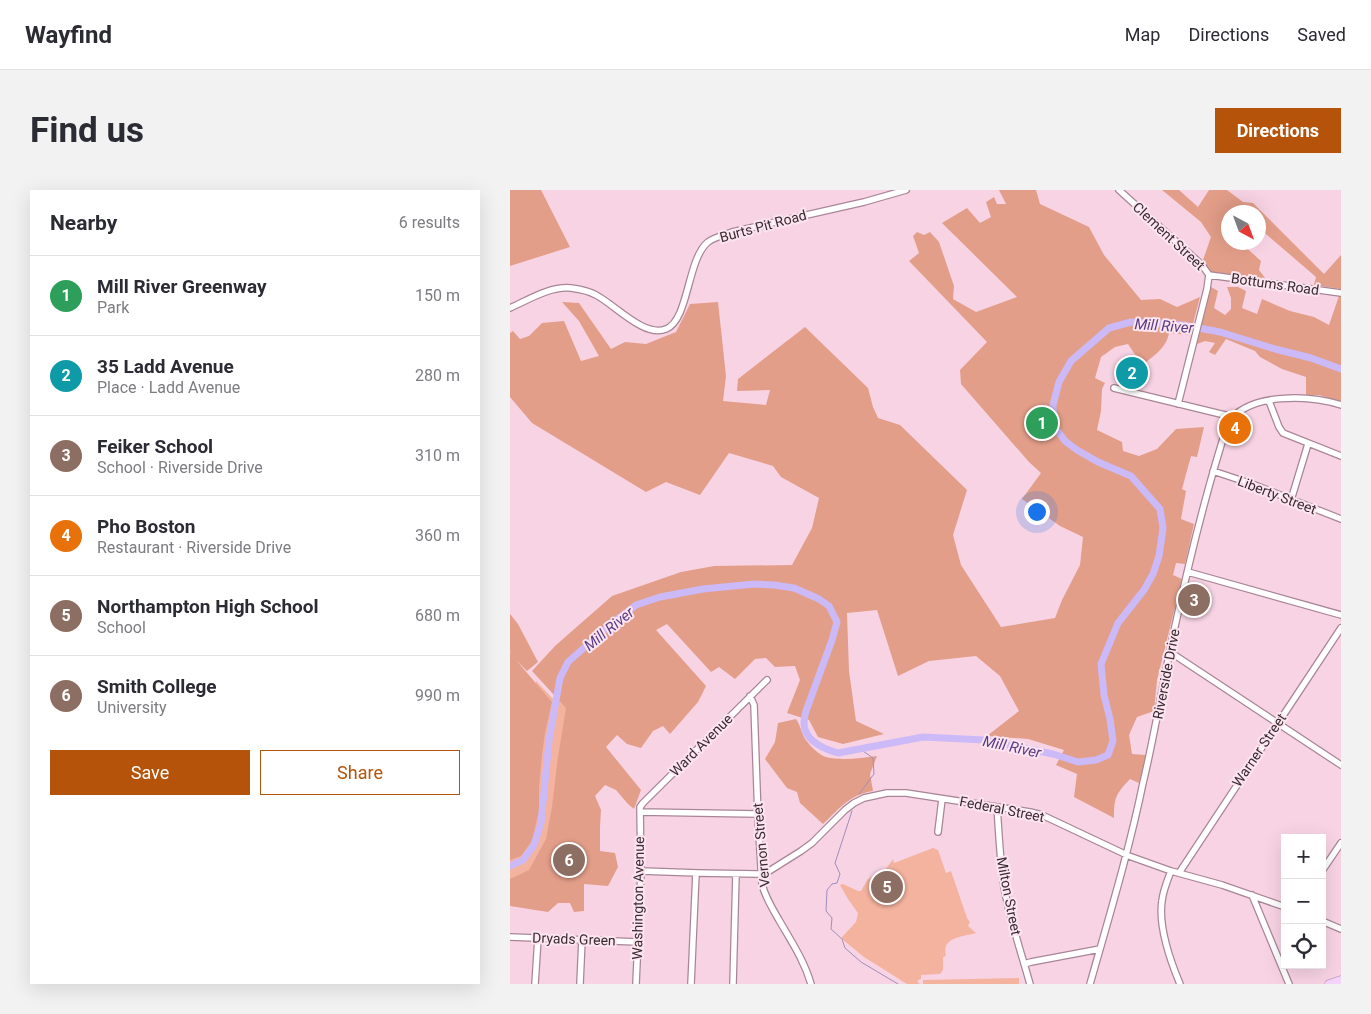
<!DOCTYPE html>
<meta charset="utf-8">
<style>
:root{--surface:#fff;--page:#f2f2f3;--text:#2b2b33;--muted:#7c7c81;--line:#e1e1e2;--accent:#b45309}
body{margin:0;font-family:Roboto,sans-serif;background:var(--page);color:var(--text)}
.controls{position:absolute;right:15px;bottom:15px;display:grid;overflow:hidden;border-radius:0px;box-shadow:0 5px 20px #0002}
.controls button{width:45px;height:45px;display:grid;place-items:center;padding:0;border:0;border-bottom:1px solid var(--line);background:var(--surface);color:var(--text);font:25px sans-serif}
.compass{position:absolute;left:711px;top:15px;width:45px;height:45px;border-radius:50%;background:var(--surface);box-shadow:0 5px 20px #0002;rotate:139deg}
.you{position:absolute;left:526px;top:321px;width:18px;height:18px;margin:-12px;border:4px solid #fff;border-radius:50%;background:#1a73e8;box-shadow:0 0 0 8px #1a73e833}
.badge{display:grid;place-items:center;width:32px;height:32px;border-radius:50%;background:var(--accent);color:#fff;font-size:16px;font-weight:700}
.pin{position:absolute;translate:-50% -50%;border:2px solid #fff;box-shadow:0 1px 5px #0006}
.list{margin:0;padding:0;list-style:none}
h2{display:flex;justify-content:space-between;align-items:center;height:65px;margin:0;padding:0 20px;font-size:21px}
h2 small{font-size:16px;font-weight:400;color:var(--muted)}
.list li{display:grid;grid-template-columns:32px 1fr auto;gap:15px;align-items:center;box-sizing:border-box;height:80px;padding:0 20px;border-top:1px solid var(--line)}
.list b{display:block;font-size:19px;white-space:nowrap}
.list p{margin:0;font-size:16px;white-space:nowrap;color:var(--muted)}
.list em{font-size:16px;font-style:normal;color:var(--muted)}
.actions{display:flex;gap:10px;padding:15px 20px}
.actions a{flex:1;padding:11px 0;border:1px solid var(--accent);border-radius:0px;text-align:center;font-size:18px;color:var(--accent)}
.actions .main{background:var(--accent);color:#fff}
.icon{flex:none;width:28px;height:28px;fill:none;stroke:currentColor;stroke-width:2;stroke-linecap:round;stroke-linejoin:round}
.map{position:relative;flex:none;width:831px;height:794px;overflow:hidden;border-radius:0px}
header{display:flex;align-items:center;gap:30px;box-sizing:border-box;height:70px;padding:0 25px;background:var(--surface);border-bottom:1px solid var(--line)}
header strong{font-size:24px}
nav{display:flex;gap:28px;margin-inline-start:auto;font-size:18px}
.intro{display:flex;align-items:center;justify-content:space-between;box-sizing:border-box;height:120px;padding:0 30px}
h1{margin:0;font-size:35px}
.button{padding:12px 22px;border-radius:0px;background:var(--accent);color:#fff;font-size:18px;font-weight:700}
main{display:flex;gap:30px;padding:0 30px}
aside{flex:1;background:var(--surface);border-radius:0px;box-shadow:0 5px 20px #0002}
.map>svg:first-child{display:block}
.green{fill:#f4b39f}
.forest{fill:#e39e89}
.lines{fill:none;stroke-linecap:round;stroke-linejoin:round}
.stream{stroke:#a08ebc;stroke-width:1}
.river{stroke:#ccb9f7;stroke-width:7}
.minor-casing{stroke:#a88697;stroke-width:8}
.major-casing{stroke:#ae86b0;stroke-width:9}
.minor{stroke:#fff;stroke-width:5.5}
.major{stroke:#f5d4f9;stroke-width:8}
.labels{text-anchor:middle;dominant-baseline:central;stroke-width:4;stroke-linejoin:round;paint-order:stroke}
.street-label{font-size:14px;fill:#382a31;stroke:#fce5ef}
.water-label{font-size:15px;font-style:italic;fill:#563b84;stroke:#fce5ef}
</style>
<header>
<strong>Wayfind</strong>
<nav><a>Map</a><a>Directions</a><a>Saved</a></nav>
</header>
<div class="intro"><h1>Find us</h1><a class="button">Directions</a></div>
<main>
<aside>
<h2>Nearby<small>6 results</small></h2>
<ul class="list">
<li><span class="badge" style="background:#2e9e5b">1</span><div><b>Mill River Greenway</b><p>Park</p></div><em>150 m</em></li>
<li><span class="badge" style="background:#0f9aa8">2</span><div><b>35 Ladd Avenue</b><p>Place · Ladd Avenue</p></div><em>280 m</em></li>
<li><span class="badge" style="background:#8d6e63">3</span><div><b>Feiker School</b><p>School · Riverside Drive</p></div><em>310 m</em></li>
<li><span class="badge" style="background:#e8710a">4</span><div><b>Pho Boston</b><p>Restaurant · Riverside Drive</p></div><em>360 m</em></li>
<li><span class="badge" style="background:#8d6e63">5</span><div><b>Northampton High School</b><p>School</p></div><em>680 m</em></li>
<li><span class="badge" style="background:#8d6e63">6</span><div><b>Smith College</b><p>University</p></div><em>990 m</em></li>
</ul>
<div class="actions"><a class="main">Save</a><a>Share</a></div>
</aside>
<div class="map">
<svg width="831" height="794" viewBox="0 0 831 794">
<rect width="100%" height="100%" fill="#f8d3e4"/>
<path class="green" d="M72,488L52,651L0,706V638L26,491L46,512L49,489Z
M423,658L428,660L436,683L441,681L457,728L460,732L458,736L466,743C452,747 431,747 436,766L433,767V780L430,784L411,785V789L408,790V793L411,794H397L354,767L332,749V747L346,732L348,723L338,709L330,695L333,694L348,701H351L358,689L376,679L383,669L384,673Z
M509,788V794H413V790Z"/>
<path class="forest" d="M0,0H31L60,57L0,76Z
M489,0H526L530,14L579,37L594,65L631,110L650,109L667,117L690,107L680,145L659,143C657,157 643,167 632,175L618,154L605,157L591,167L585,188L595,193L592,199L591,221L587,240L612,252L613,261L629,266L647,259L666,239L694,237L687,267L681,266L672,299L676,301L671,329L684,334L675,374L666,373L663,385L672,389L647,490L644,521L627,527L619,545L622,564L636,565L629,593L620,589C606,604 604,607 604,628L564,607L567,584L546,575L554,560L518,549L477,546L509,521L490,486L466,466L419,471L388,486L367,420L337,423L339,481L346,531L374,544L333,554L308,547L299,530L277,523L290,490L285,476L265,477L256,468L245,469L225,489L209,477L201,482L157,434L146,440L196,496L188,512L160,544L153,536L143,541L131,558L117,554L107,545L96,557L131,600L124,619L118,614L106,600L95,595L85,606L91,620L90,637V661L105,663L108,677L98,696L74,694V721L64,722L60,713H48L38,722L0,716V689L19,680L36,649L42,617L48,567L56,518L22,481L45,456L102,406L171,382L204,376L282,375L302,338L309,308L271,287L263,276L219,263L190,305L156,292L136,302L22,233L0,207V143L3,141L10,149L19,146L32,133L54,131L71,171L89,166L69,131L52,112L69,113L101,159L115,152L136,154L166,142L180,114L208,112L216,186L213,211L256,215L260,200L227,201L228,189L295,137L358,198L363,217L368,228L390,235L457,300L443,345L451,375L491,437L545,428L552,410L570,375L573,347L550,336L512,309L531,283L519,272L451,194L450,180L477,152L399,71L409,63L403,46L407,42L414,45L420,42L429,52L444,96L443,109L466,122L507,107L432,33L457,18L470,33L481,27L476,12L484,7L487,14H496Z
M652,0H669L688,17L699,0H717L733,12L743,13L814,84L831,65V99L804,95L806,87L749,38L748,22H718V52L731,53L751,71L749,80L755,88L702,83L693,70L701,47L691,32Z
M701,97L708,101L704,118L715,125L721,119V108L717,97H728L736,101L732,118L747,124L752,109L780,121L804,127L819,135L829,106H831V212L809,205L796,206V187L772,179L750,167L745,161L716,149L705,165L699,162L705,153L695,151L687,154Z
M0,424L8,434L28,472L17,481L6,470L42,512L35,543L32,565L29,597V621L22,651L11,666L0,670V462L1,463L0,461Z
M286,529C291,536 291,543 296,550C300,556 309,565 316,567C333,571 351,568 367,566L360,584L363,601C339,605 330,618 313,634L290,613L287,602L277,598L255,569L265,552L268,533Z"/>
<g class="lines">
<path class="stream" d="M349,604L364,584L363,568L350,559
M342,621L325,673L330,684L327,693L322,694L317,700L316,721L322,728L321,739L332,749L335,758L351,772L388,794"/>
<path class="river" d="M0,676L13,670L24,655L31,633L39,550L50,488L58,472L101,434L126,415L150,407L193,399L244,394L264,395L284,398L309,409L319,416L327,432L322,450L296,521C295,525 294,529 294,533C294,551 314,559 328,563L413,547L474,550L543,564L568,572L586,570L598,565L603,551L600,529L594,505L591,474L608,433L634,400L643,384L649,366L653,338L650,319L621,286L588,272L567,260L555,251L544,236L543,215L549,192L561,171L599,138L621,132L673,135L710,142L765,159L801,168L831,179"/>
<g class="minor-casing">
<path id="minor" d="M609,0L692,75L699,85L697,99L668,214
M699,85L831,103
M0,118C18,110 40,96 61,98C69,99 79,101 86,105C104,114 134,148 156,139C179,130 177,69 198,52C205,47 214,45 222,42L354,12L396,0
M604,198L723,227
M759,211L769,237L773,243L831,266
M703,281L742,294L831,329
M781,310L798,254
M678,382L831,425
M660,462L831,575
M240,506L244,515L248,627L252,694C255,707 262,718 269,730C281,751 294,770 301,794
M487,617C489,644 490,671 494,697C500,730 511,762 520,794
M130,622L248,624
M428,642L432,609
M131,681L189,683L247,684L256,683L291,661L302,653L335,620L344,613L354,608L377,603H396L520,622L532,625L619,666L661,681L712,695L775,717
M661,681C657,691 653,701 652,711C648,737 660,770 670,794
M812,681L831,653
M669,683L831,438
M742,705L779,794
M812,731L831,739
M0,747L128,752
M514,774L521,772L590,759
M25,794L28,748
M70,794L72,749
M126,794L131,681L130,617L133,613L257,490
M181,794L186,683
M223,794L226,684
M580,794C599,727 619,661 633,593C645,543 653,492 664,441C679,371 696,301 718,233C739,202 800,205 831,215"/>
</g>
<g class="major-casing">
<path id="major" d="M819,794L831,790"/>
</g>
<use href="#minor" class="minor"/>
<use href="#major" class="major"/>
</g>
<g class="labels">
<g class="street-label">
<text transform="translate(253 36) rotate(-15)">Burts Pit Road</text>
<text transform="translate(659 46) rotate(43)">Clement Street</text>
<text transform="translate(765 94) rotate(8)">Bottums Road</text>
<text transform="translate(767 305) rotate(21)">Liberty Street</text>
<text transform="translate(656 484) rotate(-79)">Riverside Drive</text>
<text transform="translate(191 555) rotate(-45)">Ward Avenue</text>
<text transform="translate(749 560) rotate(-56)">Warner Street</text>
<text transform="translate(492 619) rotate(11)">Federal Street</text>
<text transform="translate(251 655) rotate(-95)">Vernon Street</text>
<text transform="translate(499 706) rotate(79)">Milton Street</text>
<text transform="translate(128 708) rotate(-89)">Washington Avenue</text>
<text transform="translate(64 749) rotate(2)">Dryads Green</text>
</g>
<g class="water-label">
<text transform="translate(654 136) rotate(4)">Mill River</text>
<text transform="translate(99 439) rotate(-39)">Mill River</text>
<text transform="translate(502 557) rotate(12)">Mill River</text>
</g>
</g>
</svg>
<div class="controls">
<button>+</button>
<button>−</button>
<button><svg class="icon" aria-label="locate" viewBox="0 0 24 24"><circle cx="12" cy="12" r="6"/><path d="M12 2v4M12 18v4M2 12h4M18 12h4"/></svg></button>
</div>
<svg class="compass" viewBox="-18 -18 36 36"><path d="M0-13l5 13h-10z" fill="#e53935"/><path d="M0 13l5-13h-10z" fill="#7c7c81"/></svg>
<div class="you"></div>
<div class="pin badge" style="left:532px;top:233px;background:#2e9e5b">1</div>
<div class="pin badge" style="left:622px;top:183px;background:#0f9aa8">2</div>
<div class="pin badge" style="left:684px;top:410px;background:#8d6e63">3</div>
<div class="pin badge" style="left:725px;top:238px;background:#e8710a">4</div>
<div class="pin badge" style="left:377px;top:697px;background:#8d6e63">5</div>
<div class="pin badge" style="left:59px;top:670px;background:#8d6e63">6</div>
</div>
</main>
